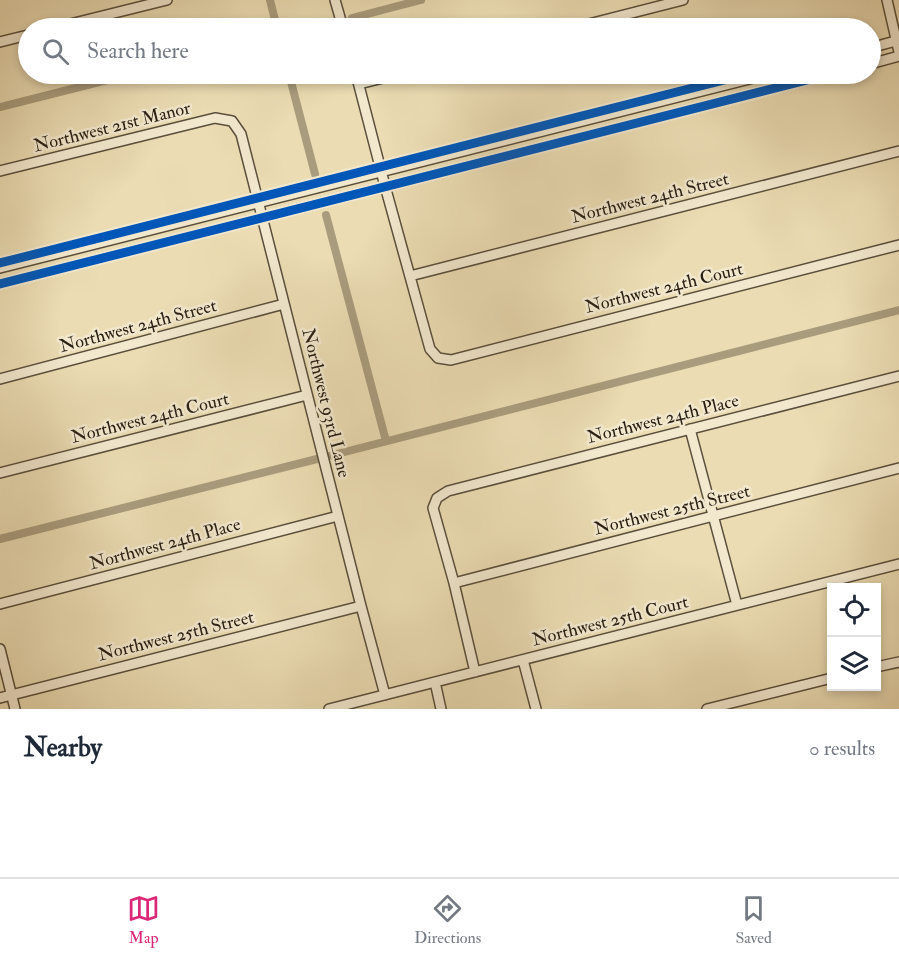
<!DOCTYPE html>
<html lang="en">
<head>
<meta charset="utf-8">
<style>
  body { margin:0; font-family:"IM FELL Double Pica",serif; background:#f2f2f3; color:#1f2937 }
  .controls { position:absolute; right:18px; bottom:18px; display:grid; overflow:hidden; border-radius:0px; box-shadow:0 3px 9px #0003 }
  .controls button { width:54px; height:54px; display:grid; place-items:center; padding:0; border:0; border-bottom:2px solid #e0e1e3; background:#fff; color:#1f2937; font:30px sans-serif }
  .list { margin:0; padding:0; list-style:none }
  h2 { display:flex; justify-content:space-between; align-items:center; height:78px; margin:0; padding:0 24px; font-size:26px }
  h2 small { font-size:20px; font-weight:400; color:#747a83 }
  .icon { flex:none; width:33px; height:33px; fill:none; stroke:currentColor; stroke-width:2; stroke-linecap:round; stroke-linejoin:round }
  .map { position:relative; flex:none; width:899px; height:709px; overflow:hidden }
  .search { position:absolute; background:#fff; box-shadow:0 3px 9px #0003; left:18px; right:18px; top:18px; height:66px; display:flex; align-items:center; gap:15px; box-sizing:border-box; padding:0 21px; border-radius:33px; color:#747a83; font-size:22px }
  .sheet { height:168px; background:#fff }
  nav { display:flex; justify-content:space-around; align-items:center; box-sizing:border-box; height:84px; border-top:2px solid #e0e1e3; background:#fff; font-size:16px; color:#747a83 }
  nav a { display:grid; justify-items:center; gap:3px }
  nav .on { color:#db2777 }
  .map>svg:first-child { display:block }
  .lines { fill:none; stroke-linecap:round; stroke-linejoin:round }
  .canal { stroke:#a99c7d; stroke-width:8 }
  .minor-casing { stroke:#5a4f3c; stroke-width:12 }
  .minor { stroke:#f2e8ce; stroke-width:9 }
  .cycleway-casing { stroke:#f2e8ce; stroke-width:13 }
  .cycleway { stroke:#0057b8; stroke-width:9 }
  .labels { text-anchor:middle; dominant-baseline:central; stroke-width:5; stroke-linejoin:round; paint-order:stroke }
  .street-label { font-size:18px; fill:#2a2014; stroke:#f2e8ce }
</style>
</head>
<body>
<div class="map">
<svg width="899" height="709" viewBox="0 0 899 709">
  <rect width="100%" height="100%" fill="#ebdcb3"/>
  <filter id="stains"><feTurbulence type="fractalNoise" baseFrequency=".00333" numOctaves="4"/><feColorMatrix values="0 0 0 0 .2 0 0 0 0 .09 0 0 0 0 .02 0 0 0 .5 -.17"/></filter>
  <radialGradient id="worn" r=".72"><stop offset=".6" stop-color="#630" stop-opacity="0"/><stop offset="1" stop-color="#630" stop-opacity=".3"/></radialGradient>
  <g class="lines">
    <!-- canal -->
    <path class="canal" d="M 270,0 L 277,28
      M 352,18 L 421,0
      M 309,28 L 330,23
      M 289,74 L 315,174
      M 0,107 L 131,74
      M 326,215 L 386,441
      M 329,456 L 899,310
      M 0,539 L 317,459"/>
    <!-- minor casing -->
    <g class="minor-casing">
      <path id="minor" d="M 335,0 L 343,28
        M 887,0 L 899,52
        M 54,28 L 167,0
        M 573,28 L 683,0
        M 0,42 L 28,35
        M 870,48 L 899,40
        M 870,64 L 899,56
        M 356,74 L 385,186 L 430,349 L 438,358 L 451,360 L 899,245
        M 359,84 L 399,74
        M 0,171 L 215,118 L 232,121 L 241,134 L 361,606 L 385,695
        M 0,268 L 769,74
        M 410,276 L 899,151
        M 0,284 L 831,74
        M 0,379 L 284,304
        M 690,429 L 737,605
        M 0,473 L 307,395
        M 454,583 L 899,468
        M 0,604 L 338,516
        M 0,649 L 15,709
        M 523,660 L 536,709
        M 876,667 L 899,662
        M 475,672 L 454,583 L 433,508 L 437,498 L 448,491 L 899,376
        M 435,682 L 441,709
        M 0,698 L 361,606
        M 329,709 L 899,564
        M 707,709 L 832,678"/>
    </g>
    <!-- minor -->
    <use href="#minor" class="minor"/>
    <!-- cycleway casing -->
    <g class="cycleway-casing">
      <path id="cycleway" d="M 0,263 L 748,74
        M 0,284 L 831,74"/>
    </g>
    <!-- cycleway -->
    <use href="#cycleway" class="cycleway"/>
  </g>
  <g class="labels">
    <!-- street labels -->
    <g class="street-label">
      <text transform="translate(112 127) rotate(-14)">Northwest 21st Manor</text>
      <text transform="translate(650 198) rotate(-14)">Northwest 24th Street</text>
      <text transform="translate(664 288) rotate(-14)">Northwest 24th Court</text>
      <text transform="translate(138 326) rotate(-15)">Northwest 24th Street</text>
      <text transform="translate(326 403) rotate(76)">Northwest 93rd Lane</text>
      <text transform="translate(150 418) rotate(-14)">Northwest 24th Court</text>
      <text transform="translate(663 419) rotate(-14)">Northwest 24th Place</text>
      <text transform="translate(672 510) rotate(-14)">Northwest 25th Street</text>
      <text transform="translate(165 544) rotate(-15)">Northwest 24th Place</text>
      <text transform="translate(610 621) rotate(-14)">Northwest 25th Court</text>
      <text transform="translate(176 636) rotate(-14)">Northwest 25th Street</text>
    </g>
  </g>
  <rect width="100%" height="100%" filter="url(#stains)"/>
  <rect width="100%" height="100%" fill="url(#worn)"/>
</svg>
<div class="controls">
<button><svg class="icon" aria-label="locate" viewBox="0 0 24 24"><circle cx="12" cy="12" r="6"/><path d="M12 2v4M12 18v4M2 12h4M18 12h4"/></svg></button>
<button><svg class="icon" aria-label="layers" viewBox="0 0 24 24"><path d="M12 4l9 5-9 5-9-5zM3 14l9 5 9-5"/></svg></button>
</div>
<div class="search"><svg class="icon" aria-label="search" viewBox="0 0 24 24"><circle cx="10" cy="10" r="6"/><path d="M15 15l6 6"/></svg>Search here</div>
</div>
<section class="sheet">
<h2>Nearby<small>0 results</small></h2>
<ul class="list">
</ul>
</section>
<nav>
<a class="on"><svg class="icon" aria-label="map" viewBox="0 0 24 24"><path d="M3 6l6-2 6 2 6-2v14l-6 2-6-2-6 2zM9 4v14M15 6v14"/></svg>Map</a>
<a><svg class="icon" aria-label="directions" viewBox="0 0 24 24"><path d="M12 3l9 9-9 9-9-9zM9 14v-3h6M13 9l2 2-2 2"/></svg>Directions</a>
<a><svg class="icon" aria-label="saved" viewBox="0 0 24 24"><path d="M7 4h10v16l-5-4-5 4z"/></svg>Saved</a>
</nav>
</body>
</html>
